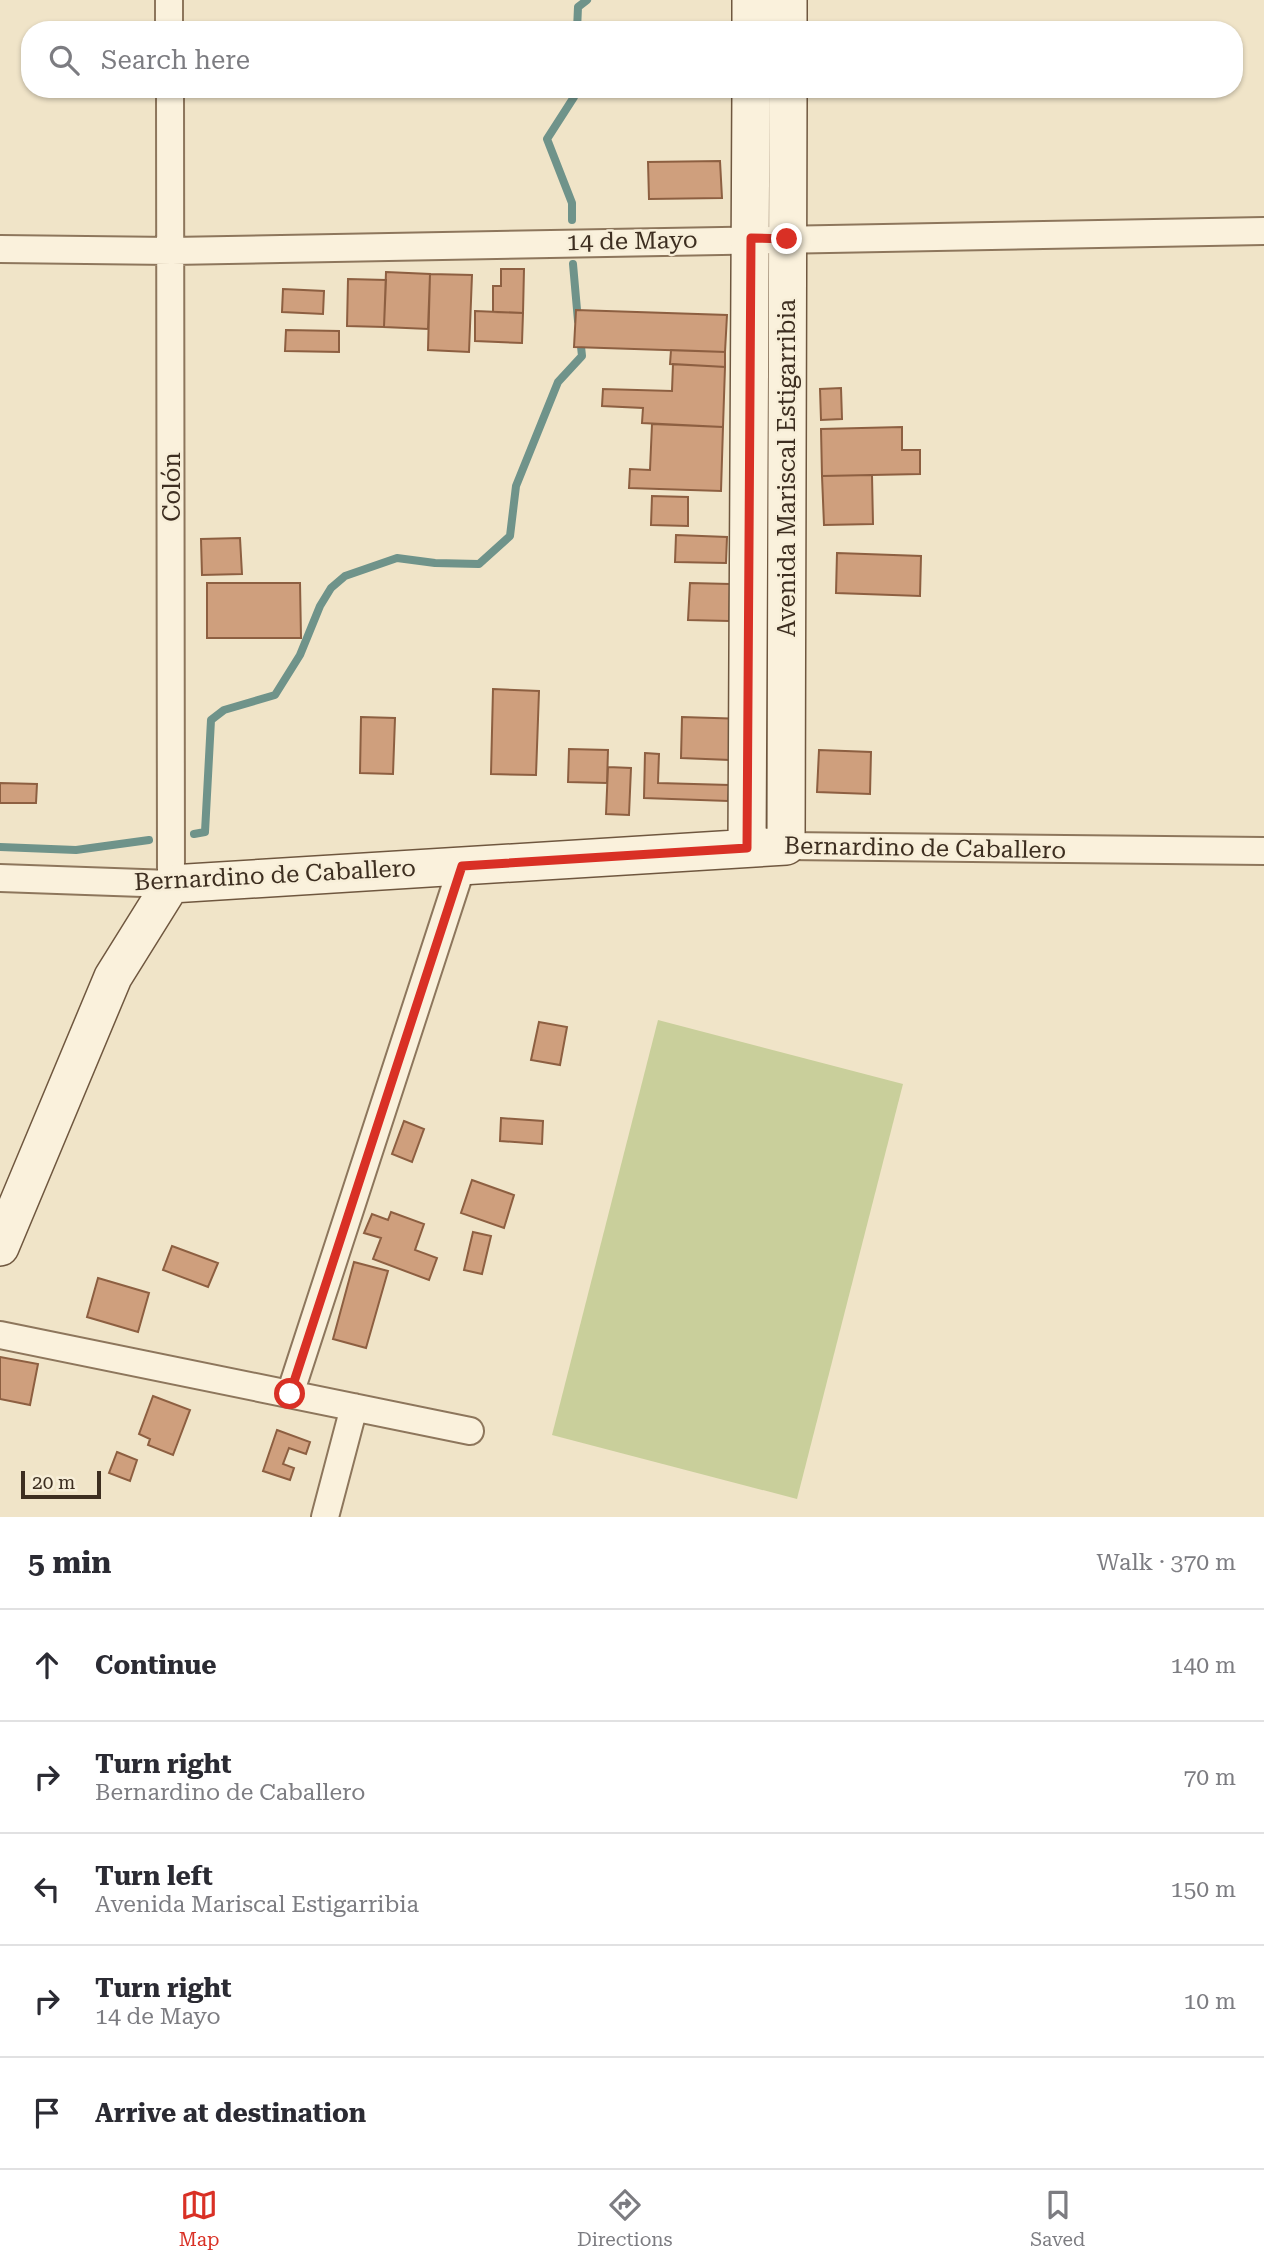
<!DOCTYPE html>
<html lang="en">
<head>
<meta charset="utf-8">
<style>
  body { margin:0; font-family:"Roboto Serif",serif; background:#f7f7f7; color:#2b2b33 }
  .scale { position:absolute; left:21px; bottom:18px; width:80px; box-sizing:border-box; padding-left:7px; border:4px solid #3d2e20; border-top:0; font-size:19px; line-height:24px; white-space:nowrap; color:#3d2e20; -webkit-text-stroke:5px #f7eed8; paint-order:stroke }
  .stop { position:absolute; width:21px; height:21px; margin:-16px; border:5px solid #d93025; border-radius:50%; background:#fff }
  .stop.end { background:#d93025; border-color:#fff; box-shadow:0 2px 7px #0008 }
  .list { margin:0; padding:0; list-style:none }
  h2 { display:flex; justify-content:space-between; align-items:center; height:91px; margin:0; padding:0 28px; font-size:30px }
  h2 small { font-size:23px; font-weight:400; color:#7c7c81 }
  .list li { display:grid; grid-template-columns:46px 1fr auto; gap:21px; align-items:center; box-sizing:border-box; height:112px; padding:0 28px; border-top:2px solid #e1e1e2 }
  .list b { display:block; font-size:26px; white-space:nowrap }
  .list p { margin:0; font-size:23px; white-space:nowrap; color:#7c7c81 }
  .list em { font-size:23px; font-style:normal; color:#7c7c81 }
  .icon { flex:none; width:38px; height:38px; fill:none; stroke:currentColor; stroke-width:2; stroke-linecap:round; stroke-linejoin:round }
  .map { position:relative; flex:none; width:1264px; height:1517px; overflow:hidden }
  .search { position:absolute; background:#fff; box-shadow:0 2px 5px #0004; left:21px; right:21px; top:21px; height:77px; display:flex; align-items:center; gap:18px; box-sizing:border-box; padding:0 24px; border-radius:28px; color:#7c7c81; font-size:26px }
  .sheet { height:651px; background:#fff }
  nav { display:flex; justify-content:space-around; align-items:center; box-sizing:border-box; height:98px; border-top:2px solid #e1e1e2; background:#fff; font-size:19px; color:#7c7c81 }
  nav a { display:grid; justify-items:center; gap:4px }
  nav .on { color:#d93025 }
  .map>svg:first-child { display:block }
  .green { fill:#c9cf9b }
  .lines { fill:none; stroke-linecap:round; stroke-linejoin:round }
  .stream { stroke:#6f938a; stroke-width:8 }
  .building { fill:#cf9f7d; stroke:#8d5f41; stroke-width:2 }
  .street-casing { stroke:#8d765c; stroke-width:30 }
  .secondary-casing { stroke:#6f573f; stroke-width:40 }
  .street { stroke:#faf1dc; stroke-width:26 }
  .secondary { stroke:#faf1dc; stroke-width:37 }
  .route { stroke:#d93025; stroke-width:9 }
  .labels { text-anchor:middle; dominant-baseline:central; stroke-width:5; stroke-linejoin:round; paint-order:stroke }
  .street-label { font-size:24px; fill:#3d2e20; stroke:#f7eed8 }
</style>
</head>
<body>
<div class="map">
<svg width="1264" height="1517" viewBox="0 0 1264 1517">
  <rect width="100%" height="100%" fill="#f0e4c8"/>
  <!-- green -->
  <path class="green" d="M 658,1020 L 903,1084 L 797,1499 L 552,1435 Z"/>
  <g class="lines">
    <!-- stream -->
    <path class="stream" d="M 577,30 L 578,7 L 587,0
      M 572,220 L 572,203 L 547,139 L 574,97 L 574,89
      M 573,264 L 578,321
      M 194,834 L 205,832 L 211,720 L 224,710 L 275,695 L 300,655 L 320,606 L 331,588 L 345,576 L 397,558 L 435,563 L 479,564 L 510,536 L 516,486 L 558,382 L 582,356 L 580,337
      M 0,847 L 76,850 L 149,840"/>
  </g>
  <!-- building -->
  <path class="building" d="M 720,161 L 722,198 L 649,199 L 648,162 Z
    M 501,269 L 524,269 L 523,313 L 493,312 L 493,286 L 501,286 Z
    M 386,272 L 430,274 L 428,329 L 384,327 Z
    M 430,274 L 472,275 L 469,352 L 428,350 Z
    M 348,279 L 386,280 L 384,327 L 347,326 Z
    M 283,289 L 324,291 L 323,314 L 282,312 Z
    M 576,310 L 727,315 L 725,352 L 574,347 Z
    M 475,311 L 523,313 L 522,343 L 475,341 Z
    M 286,330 L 339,331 L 339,352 L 285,351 Z
    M 671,350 L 725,352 L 725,367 L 670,364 Z
    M 673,364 L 725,367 L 723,427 L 642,423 L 643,408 L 602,406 L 603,389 L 672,391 Z
    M 841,388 L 842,419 L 821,420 L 820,389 Z
    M 652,424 L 723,427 L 721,491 L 629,488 L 630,469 L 650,470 Z
    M 902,427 L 902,450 L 920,450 L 920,474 L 822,476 L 821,429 Z
    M 872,475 L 873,524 L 824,525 L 822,476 Z
    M 652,496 L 688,497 L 688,526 L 651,525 Z
    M 676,535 L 727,537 L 726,563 L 675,562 Z
    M 240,538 L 242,574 L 202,575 L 201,539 Z
    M 837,553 L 921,556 L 920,596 L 836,593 Z
    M 207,583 L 300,583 L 301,638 L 207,638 Z
    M 690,583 L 730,584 L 729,621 L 688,620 Z
    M 493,689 L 539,691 L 536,775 L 491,774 Z
    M 361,717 L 395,718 L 393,774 L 360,773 Z
    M 682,717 L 746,719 L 743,806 L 729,805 L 730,760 L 681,758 Z
    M 569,749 L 608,750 L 607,783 L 568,782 Z
    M 819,750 L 871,752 L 870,794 L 817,792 Z
    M 645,753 L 659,754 L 658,783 L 729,785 L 728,801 L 644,798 Z
    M 608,767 L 631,768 L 629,815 L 606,814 Z
    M 0,783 L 37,784 L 36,803 L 0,803 Z
    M 539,1022 L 567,1027 L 560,1065 L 531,1060 Z
    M 501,1118 L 543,1121 L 542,1144 L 500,1141 Z
    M 404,1121 L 424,1129 L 412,1162 L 392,1154 Z
    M 472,1180 L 514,1195 L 504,1228 L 461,1213 Z
    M 391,1212 L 424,1224 L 415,1250 L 437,1258 L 429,1280 L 373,1259 L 381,1238 L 364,1233 L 372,1214 L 388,1220 Z
    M 473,1232 L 491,1236 L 482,1274 L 464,1270 Z
    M 172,1246 L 218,1263 L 208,1287 L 163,1270 Z
    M 354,1262 L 388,1271 L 366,1348 L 333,1339 Z
    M 98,1278 L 149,1293 L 138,1332 L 87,1317 Z
    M 0,1357 L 38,1364 L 30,1405 L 0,1399 Z
    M 153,1396 L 190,1410 L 173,1455 L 148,1445 L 150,1439 L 139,1434 Z
    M 277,1430 L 310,1442 L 306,1454 L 289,1448 L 283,1464 L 294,1468 L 290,1480 L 263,1471 Z
    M 117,1452 L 137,1460 L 130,1481 L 109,1473 Z"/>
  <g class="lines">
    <!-- street casing -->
    <g class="street-casing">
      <path id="street" d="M 169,0 L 169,30
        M 0,249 L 172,251 L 1264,231
        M 786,846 L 1264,851
        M 0,878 L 171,884 L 170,89
        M 0,1335 L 470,1431
        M 290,1394 L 462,866
        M 325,1517 L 354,1407"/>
    </g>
    <!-- secondary casing -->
    <g class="secondary-casing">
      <path id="secondary" d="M 751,0 L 751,30
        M 788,30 L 788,0
        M 747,848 L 751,89
        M 0,1247 L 113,977 L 171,884 L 786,846 L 788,89"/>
    </g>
    <!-- street -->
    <use href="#street" class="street"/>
    <!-- secondary -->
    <use href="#secondary" class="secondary"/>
  </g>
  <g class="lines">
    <!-- route -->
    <path class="route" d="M 290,1394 L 462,866 L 747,848 L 751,238 L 787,239"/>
  </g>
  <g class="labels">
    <!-- street labels -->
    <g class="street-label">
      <text transform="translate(632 241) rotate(-1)">14 de Mayo</text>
      <text transform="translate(787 468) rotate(-90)">Avenida Mariscal Estigarribia</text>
      <text transform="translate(172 487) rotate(-90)">Colón</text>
      <text transform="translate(925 848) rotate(1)">Bernardino de Caballero</text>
      <text transform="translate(275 875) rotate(-3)">Bernardino de Caballero</text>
    </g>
  </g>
</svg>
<div class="scale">20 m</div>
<div class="stop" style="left:290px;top:1394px"></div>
<div class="stop end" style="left:787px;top:239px"></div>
<div class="search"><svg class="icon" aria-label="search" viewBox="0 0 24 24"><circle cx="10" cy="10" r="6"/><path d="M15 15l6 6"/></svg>Search here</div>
</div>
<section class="sheet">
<h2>5 min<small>Walk · 370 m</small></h2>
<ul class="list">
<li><svg class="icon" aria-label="ahead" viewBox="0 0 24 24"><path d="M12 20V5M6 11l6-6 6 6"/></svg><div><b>Continue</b></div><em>140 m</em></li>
<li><svg class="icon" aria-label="right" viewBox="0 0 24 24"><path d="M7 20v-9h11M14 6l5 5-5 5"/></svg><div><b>Turn right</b><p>Bernardino de Caballero</p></div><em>70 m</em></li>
<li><svg class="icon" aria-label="left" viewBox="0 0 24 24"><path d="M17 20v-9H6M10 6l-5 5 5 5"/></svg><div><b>Turn left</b><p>Avenida Mariscal Estigarribia</p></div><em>150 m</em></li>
<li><svg class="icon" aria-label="right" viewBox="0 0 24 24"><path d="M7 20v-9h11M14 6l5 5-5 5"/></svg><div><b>Turn right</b><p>14 de Mayo</p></div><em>10 m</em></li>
<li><svg class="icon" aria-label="arrive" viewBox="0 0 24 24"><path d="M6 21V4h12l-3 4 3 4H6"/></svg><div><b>Arrive at destination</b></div></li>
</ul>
</section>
<nav>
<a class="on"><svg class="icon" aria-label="map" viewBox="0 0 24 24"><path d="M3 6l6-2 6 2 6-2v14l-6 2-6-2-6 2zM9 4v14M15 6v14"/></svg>Map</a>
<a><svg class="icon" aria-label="directions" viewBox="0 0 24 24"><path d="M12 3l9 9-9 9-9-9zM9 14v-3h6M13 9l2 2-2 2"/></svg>Directions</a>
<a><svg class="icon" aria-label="saved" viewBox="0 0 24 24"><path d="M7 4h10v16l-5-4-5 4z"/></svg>Saved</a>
</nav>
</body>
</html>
